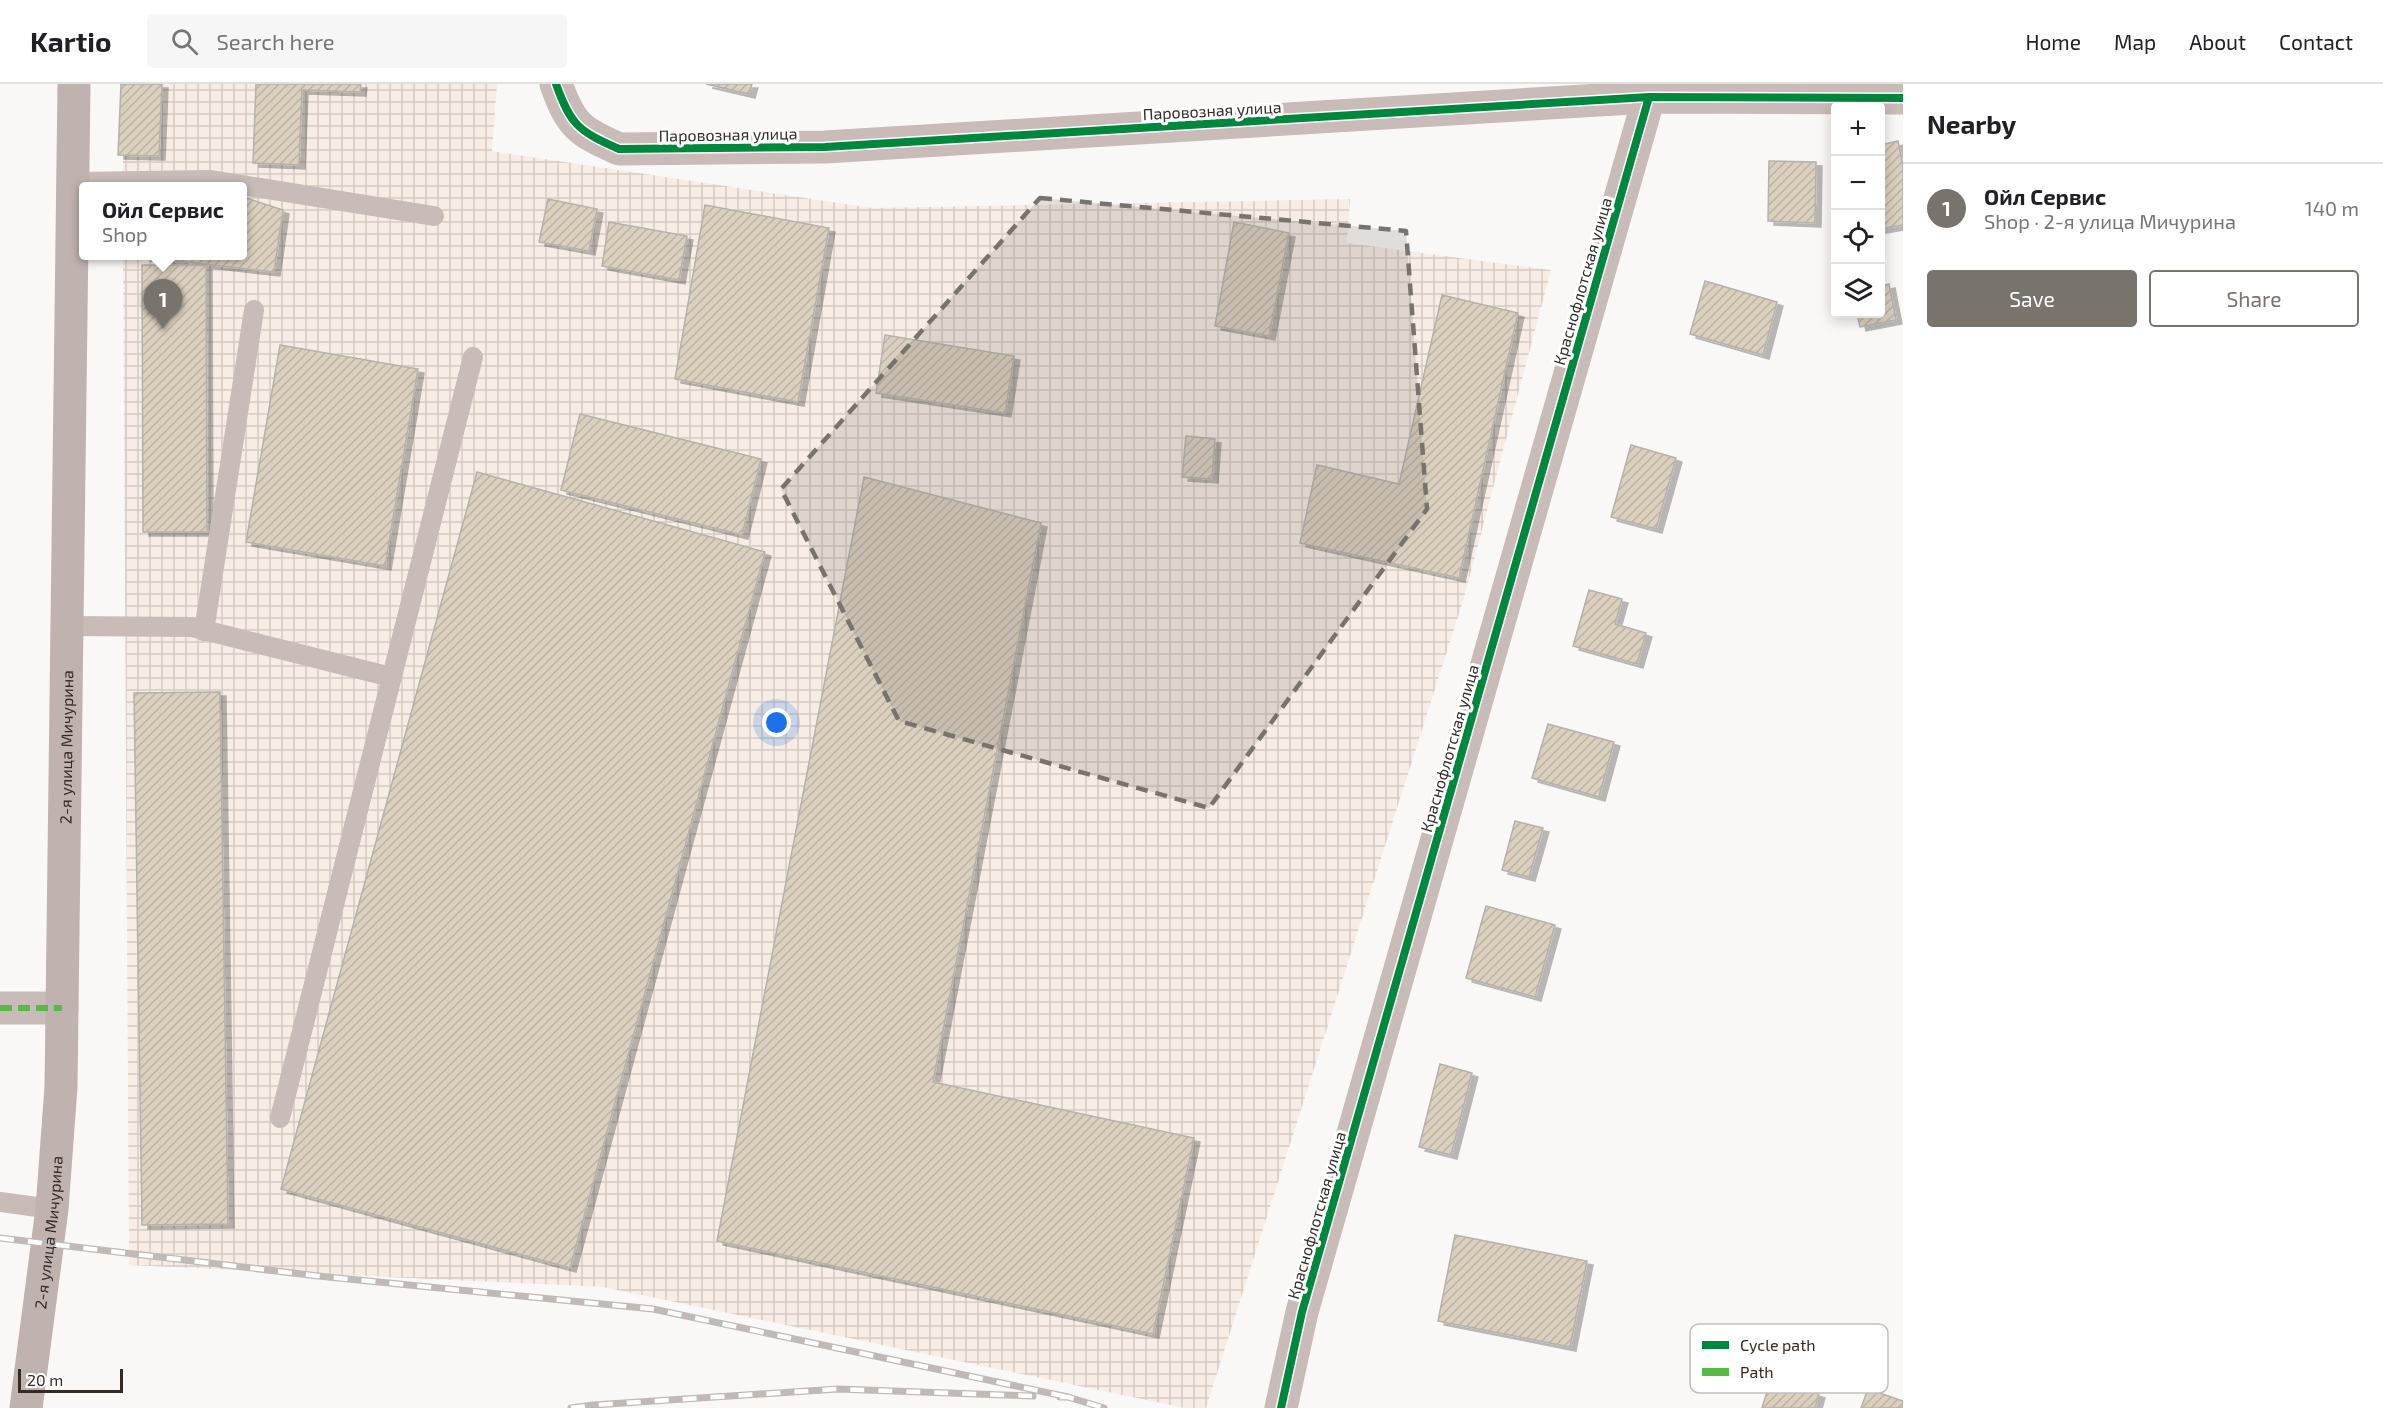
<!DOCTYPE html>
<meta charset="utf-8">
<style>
:root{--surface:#fff;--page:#f6f6f6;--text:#202124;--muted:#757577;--line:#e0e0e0;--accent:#79736e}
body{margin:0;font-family:"Exo 2",sans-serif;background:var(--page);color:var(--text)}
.controls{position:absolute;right:18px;top:18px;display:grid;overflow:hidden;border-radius:6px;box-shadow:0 3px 15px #0003}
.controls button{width:54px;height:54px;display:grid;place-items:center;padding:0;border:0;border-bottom:2px solid var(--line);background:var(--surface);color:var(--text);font:30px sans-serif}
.scale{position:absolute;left:18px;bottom:15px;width:105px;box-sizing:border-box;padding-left:6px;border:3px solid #342b25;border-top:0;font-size:16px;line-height:21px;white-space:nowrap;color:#342b25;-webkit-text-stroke:4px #fff;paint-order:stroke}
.you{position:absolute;left:777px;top:639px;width:21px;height:21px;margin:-15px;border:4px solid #fff;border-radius:50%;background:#1a73e8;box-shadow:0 0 0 9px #1a73e833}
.badge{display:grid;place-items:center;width:39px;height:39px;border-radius:50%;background:var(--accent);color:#fff;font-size:20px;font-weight:700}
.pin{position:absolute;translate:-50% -50px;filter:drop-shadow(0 2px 3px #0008)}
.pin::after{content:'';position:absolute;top:32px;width:21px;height:18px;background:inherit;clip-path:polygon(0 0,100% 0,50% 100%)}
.popup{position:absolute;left:79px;top:98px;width:168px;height:78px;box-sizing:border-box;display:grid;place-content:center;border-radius:6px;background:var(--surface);filter:drop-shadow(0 2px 4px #0005);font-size:20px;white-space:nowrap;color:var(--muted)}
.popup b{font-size:22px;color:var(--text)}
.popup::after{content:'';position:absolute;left:50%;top:100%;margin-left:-12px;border:12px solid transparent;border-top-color:var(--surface)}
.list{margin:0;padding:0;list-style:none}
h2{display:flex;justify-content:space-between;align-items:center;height:78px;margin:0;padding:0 24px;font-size:26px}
h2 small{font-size:20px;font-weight:400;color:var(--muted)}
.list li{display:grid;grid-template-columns:39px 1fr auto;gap:18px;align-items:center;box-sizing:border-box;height:90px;padding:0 24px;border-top:2px solid var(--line)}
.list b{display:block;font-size:22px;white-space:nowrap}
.list p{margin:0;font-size:20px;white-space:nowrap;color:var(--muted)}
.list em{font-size:20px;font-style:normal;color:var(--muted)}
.actions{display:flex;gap:12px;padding:18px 24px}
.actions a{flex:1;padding:14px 0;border:2px solid var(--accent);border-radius:6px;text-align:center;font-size:21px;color:var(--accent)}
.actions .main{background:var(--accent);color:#fff}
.icon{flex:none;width:33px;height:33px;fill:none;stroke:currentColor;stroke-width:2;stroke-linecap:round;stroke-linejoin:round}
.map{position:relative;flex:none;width:1903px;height:1324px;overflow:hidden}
header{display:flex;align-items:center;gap:36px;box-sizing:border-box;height:84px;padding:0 30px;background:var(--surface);border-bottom:2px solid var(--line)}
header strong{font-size:28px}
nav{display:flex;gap:33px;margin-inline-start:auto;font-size:21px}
.search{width:420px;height:54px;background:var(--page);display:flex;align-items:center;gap:15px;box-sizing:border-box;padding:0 21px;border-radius:6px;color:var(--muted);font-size:22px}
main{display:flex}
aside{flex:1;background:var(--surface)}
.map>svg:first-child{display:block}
.industrial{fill:url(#industrial-grid)}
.building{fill:url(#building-hatch);stroke:#b5b1ac;stroke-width:1.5;filter:url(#shadow)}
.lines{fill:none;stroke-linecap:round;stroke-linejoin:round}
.service{stroke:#c8bbb8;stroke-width:20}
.minor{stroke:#c8bbb8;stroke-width:33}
.primary{stroke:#c0b2ae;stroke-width:33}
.rail-casing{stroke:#c1b9b6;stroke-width:7}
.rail{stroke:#fff;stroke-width:4.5;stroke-dasharray:14;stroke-linecap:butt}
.quiet{stroke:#58b947;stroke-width:6;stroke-dasharray:12 6;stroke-linecap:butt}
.cycleway-casing{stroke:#fff;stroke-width:11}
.cycleway{stroke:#00873e;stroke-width:8}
.marked{fill:#79736e;fill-opacity:0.2;stroke:#79736e;stroke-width:4.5;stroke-dasharray:12 8;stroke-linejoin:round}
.labels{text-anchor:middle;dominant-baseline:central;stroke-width:6;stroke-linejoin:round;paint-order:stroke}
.street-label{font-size:16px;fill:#342b25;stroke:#fff}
.key{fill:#fff;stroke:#c2bfbe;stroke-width:1.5}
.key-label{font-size:16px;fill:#342b25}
</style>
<header>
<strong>Kartio</strong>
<div class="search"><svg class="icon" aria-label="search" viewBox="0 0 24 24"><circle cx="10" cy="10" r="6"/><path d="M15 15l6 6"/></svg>Search here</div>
<nav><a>Home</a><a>Map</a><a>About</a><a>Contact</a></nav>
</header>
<main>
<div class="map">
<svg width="1903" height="1324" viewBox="0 0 1903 1324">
<defs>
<pattern id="industrial-grid" width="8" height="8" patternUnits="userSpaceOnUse" patternTransform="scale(1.5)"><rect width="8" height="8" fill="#f8ede5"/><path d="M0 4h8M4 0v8" fill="none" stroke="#d5cbc4"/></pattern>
<pattern id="building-hatch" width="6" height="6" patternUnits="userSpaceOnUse" patternTransform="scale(1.5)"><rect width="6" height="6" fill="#dbcfbe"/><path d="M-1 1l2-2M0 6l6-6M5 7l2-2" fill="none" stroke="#bdb2a3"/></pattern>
<filter id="shadow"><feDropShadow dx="6" dy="4" stdDeviation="0" flood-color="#0004"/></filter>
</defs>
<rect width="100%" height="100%" fill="#faf8f6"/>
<path class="industrial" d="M122 0H497L492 67 872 124 1350 115 1347 159 1551 186 1463 517 1206 1324H1185L603 1203 129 1181 123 172H243V103L123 102Z"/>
<path class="building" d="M121 0H162L159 72 118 71Z
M256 0H361L360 8 302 6 299 81 253 79Z
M706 0H752L749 10Z
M1898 57 1903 82V141L1880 145V61Z
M1769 77 1816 78 1815 139 1768 137Z
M243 113 283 126 274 188 144 173 243 172Z
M548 115 597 125 589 167 539 158Z
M705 121 829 144 798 318 675 295Z
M609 138 687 152 679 196 602 182Z
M1234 138 1289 149 1269 252 1215 242Z
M142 181H206L207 448H143Z
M1705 197 1777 218 1763 271 1690 250Z
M1889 200 1896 236 1860 243 1857 230H1880V202Z
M1442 211 1518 229 1459 494 1300 459 1317 381 1399 400Z
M885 251 1014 272 1005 329 876 309Z
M280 261 418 285 385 482 246 458Z
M580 330 761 375 742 451 561 406Z
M1186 352 1215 355 1212 395 1182 393Z
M1631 361 1676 374 1656 445 1611 433Z
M477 388 765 468 570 1184 281 1105Z
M864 393 1041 439 933 998 1194 1054 1153 1250 717 1157Z
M1589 506 1622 515 1615 540 1646 549 1637 580 1573 562Z
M220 608 228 1140 142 1141 134 609Z
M1548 640 1614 658 1599 713 1532 694Z
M1515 737 1543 744 1529 793 1502 786Z
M1486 822 1555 841 1535 913 1466 894Z
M1440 980 1472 989 1451 1071 1419 1063Z
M1455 1151 1587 1177 1570 1263 1438 1237Z
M1771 1295 1819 1310 1815 1324H1762Z
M1868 1305 1903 1317V1324H1861Z"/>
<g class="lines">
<path class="service" d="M73 98 211 96 434 132
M67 542 192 543 391 593
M204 547 254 226
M280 1034 473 273
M0 1118 52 1125"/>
<path class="minor" d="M556 0C571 42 579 47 619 65L825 63 1649 13 1903 14
M0 924H62
M1281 1324 1302 1228 1649 13"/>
<path class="primary" id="s1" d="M26 1324 52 1125 61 1003 74 0"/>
<g class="rail-casing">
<path id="rail" d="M0 1154 318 1192 653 1225 1068 1313
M1060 1313H1068L1104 1324
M571 1324 593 1321 838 1305 1033 1312"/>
</g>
<use href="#rail" class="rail"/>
<path class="quiet" d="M0 924H62"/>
<g class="cycleway-casing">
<path id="cycleway" d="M556 0C571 42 579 47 619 65L825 63 1649 13 1903 14
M1281 1324 1302 1228 1649 13"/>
</g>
<use href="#cycleway" class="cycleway"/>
</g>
<path class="marked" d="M1040 114 1406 147 1427 425 1209 724 899 637 781 405Z"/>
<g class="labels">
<g class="street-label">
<text transform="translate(1212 26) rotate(-3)">Паровозная улица</text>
<text transform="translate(728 50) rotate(-1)">Паровозная улица</text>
<text transform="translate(1582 197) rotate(-74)">Краснофлотская улица</text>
<text stroke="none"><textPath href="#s1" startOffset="663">2-я улица Мичурина</textPath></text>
<text transform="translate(1449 664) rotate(-74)">Краснофлотская улица</text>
<text transform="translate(1316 1131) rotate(-74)">Краснофлотская улица</text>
<text stroke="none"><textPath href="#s1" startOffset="177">2-я улица Мичурина</textPath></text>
</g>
</g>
<rect x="1690" y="1240" width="198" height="69" rx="9" class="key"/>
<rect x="1702" y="1257" width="27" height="8" fill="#00873e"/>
<rect x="1702" y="1284" width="27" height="8" fill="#58b947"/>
<g class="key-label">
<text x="1740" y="1267">Cycle path</text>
<text x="1740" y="1294">Path</text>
</g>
</svg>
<div class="controls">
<button>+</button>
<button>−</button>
<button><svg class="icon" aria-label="locate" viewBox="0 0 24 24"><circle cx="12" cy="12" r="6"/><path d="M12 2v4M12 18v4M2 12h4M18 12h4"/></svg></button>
<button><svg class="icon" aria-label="layers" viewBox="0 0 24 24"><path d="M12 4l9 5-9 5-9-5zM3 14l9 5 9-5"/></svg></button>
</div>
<div class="scale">20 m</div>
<div class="you"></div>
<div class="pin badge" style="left:163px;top:245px">1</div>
<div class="popup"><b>Ойл Сервис</b>Shop</div>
</div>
<aside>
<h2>Nearby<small></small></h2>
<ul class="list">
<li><span class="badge">1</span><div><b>Ойл Сервис</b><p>Shop · 2-я улица Мичурина</p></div><em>140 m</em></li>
</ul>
<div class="actions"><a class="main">Save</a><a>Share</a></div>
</aside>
</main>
